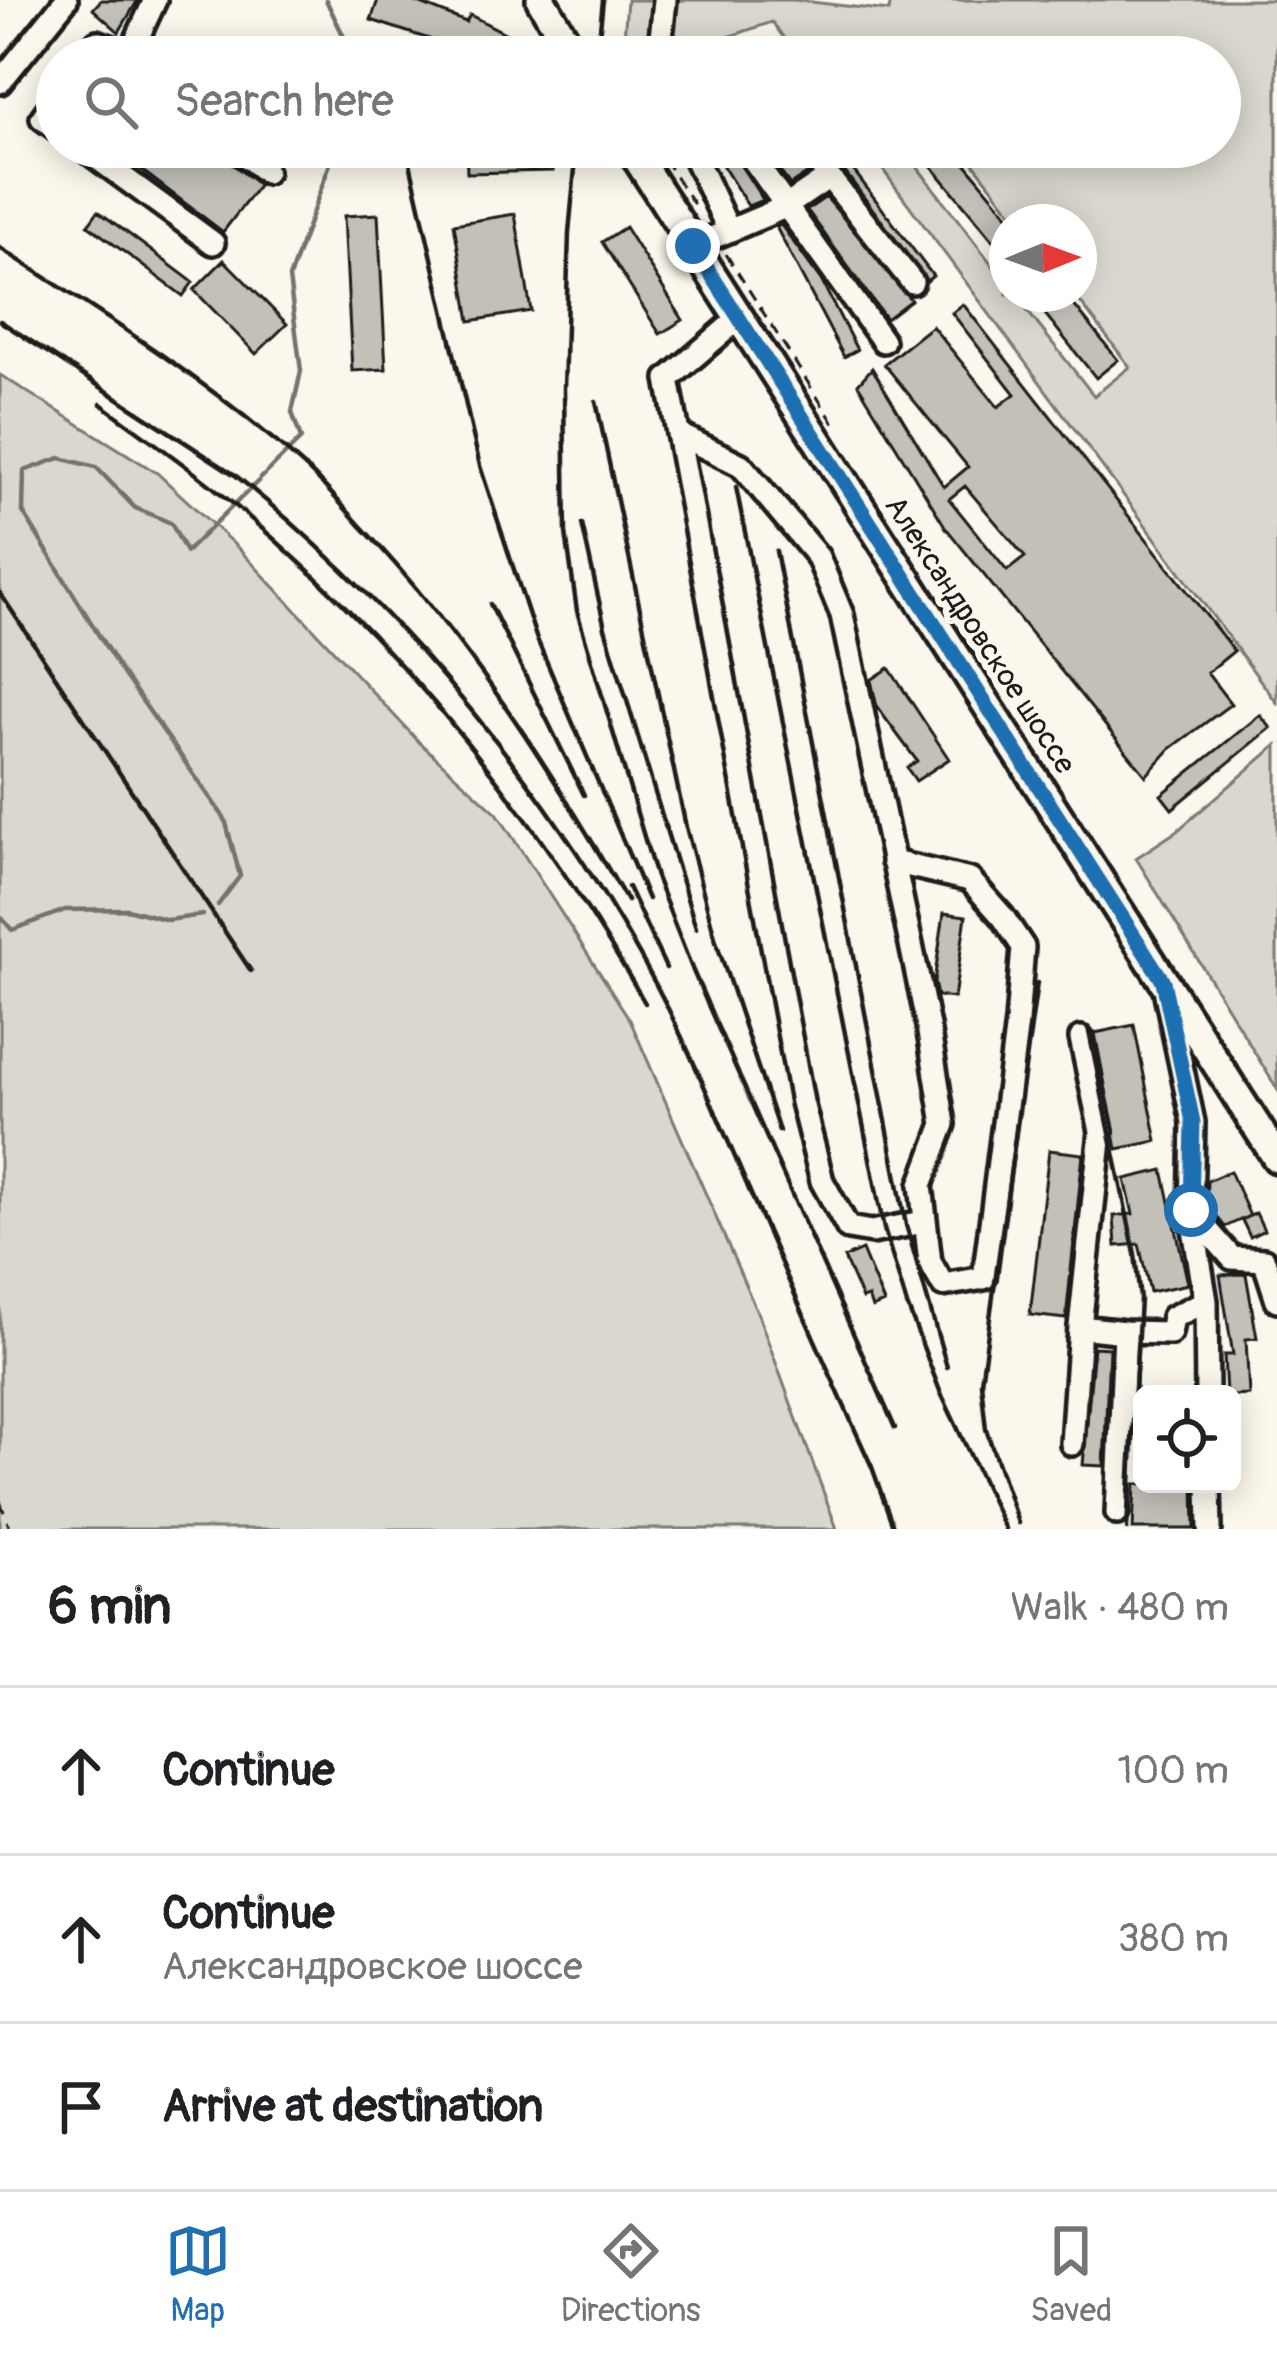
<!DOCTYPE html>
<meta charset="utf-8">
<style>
:root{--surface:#fff;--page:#f2f2f2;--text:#202124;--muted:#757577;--line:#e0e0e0;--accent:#1f6fb2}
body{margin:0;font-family:Pangolin,sans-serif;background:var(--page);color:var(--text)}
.controls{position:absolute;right:36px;bottom:36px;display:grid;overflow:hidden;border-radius:18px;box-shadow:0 6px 30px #0003}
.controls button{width:108px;height:108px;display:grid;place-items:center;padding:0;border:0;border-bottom:3px solid var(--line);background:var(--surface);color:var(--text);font:60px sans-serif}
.compass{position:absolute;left:989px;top:204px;width:108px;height:108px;border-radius:50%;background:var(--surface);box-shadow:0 6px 30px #0003;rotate:89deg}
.stop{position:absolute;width:36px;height:36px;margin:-27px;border:9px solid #1f6fb2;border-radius:50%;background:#fff}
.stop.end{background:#1f6fb2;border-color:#fff;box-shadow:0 3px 12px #0008}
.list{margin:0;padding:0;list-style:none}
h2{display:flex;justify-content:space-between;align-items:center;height:156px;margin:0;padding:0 48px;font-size:51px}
h2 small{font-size:39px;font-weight:400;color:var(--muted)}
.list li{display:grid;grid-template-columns:78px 1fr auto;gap:36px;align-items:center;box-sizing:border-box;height:168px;padding:0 48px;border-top:3px solid var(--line)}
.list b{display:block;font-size:45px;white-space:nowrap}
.list p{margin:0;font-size:39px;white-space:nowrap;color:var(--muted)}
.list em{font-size:39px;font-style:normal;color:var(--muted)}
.icon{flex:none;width:66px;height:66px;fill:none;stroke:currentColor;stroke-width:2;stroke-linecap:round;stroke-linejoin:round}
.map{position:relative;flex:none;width:1277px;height:1529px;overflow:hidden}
.search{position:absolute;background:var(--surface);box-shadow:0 6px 30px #0003;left:36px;right:36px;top:36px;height:132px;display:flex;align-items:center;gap:30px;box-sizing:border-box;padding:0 42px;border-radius:66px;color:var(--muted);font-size:45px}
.sheet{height:660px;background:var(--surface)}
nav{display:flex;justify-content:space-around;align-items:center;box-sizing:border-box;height:168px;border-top:3px solid var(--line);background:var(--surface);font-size:33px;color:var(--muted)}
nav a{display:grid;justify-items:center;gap:6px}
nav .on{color:var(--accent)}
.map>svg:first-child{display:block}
.green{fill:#dad7ce;stroke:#7b7a75;stroke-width:3}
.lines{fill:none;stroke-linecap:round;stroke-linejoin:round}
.stream{stroke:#74726e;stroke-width:4.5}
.building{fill:#c3c0b8;stroke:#1c1c1c;stroke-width:3;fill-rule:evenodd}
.minor-casing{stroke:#1c1c1c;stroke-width:30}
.major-casing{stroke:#1c1c1c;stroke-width:36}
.path{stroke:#1c1c1c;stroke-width:3;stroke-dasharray:12 9;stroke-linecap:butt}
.minor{stroke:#fbf7ec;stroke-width:21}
.major{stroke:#fbf7ec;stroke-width:27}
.rail{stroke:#1c1c1c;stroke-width:4.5}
.route{stroke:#1f6fb2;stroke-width:15}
.labels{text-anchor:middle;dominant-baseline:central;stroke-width:12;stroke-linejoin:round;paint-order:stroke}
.street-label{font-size:30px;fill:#1c1c1c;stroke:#fbf7ec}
</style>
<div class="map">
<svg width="1277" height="1529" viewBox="0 0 1277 1529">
<rect width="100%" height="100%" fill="#fbf7ec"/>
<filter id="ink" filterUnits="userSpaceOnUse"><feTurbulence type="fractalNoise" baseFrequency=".00833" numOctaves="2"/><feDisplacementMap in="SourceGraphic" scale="24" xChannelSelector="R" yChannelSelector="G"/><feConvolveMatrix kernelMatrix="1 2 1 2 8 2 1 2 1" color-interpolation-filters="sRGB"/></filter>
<g filter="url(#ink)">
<path class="green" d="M627 0H794L889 11 891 0H1277V703L866 147H902L1007 284V294H1014L1094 396 1130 367 1074 294H1079V222H1019L961 147H1220V57H798L772 22 669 57H630L623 51Z
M0 375 157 473 237 547 420 743 497 813 630 1020 758 1314 837 1529H0Z
M1277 745V1089L1136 858 1177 831Z"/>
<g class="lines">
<path class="stream" d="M326 0 346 41 347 57
M218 905 240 876 225 819 119 668 23 512 24 471 60 458 96 467 135 508 171 523 186 552 301 439 292 412 301 371 289 278 336 147
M0 916 12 930 65 910 127 909 168 920 203 915"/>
</g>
<path class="building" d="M101 0H138L119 32 93 9Z
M378 0H411L466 22 470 15 551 57H489L461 45 457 52 427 43 429 39 371 20Z
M111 147H219L226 159 259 185 223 232Z
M466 147H553V171L467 173Z
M711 147H729L763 200 748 206Z
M762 147H792L808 173 790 185Z
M826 147H836L933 276 927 281Z
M916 147H952L1014 222H1007V257Z
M826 197 911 300 886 319 807 210Z
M98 211 193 282 183 296 88 225Z
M378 214 386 369 352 371 344 216Z
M515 214 531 311 470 321 454 224Z
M781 225 821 280 857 350 844 357 776 227Z
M625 227 683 320 660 334 602 242Z
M224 260 287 324 256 354 194 290Z
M1029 294H1065L1118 360 1096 378Z
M963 304 1234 651 1207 673 1231 704 1170 749 1146 776 946 528 858 384 872 368 944 487 968 467 884 364 932 326 998 407 1015 394 952 313ZM965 486 1025 557 1007 571 949 499Z
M889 668 949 759 916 781 907 768 917 761 877 707 871 680Z
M1260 715 1271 728 1172 809 1161 795Z
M944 913 966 916 954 998 937 996 934 982Z
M1134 1025 1157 1141 1117 1149 1095 1033Z
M1049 1150 1083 1154 1066 1319 1030 1315Z
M1163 1170 1188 1284 1150 1292 1139 1244 1116 1246 1114 1216 1133 1214 1125 1179Z
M1230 1171 1250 1216 1256 1213 1264 1230 1250 1237 1242 1220 1249 1216 1225 1227 1206 1203 1207 1181Z
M862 1250 884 1303 872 1308 868 1297 862 1299 844 1258Z
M1246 1274 1257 1338 1246 1339 1249 1395 1232 1396 1226 1394 1224 1355H1233L1220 1275Z
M1094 1347 1109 1348 1104 1466 1083 1465Z
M1135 1484H1194L1195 1529H1133Z"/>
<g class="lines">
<g class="minor-casing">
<path id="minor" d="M86 57 97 42 130 54 155 0
M659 57 665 0
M0 82 66 0
M57 97 42 118 57 129
M82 147 213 243
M235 147 266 172
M690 147 729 231
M744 147 883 341
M829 177 912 282
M693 246 785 207 829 177 807 147
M739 318 668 379 802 1102 822 1181 848 1228 872 1232 923 1222
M678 434 741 465 818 557 842 615 928 1026 944 1124 921 1185 930 1262 943 1285 984 1278 1017 1022 1023 947 1003 917 970 880 893 862
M1166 994 1193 1122 1191 1211 1206 1301 1207 1394
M1081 1038 1101 1131 1080 1327 1125 1332
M1191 1211 1232 1258 1264 1260 1277 1300
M1072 1444 1080 1327
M1209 1484 1210 1529
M1117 1513 1125 1332 1170 1333 1173 1317 1206 1301"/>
</g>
<g class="major-casing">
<path id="major" d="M541 0 575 57
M630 147 1277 1158"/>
</g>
<path class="path" d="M664 159 695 206
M726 254 835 425
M0 1501 10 1529"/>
<use href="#minor" class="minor"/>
<use href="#major" class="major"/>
<path class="rail" d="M597 57 603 0
M577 147 569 233 564 389 566 533 577 611 656 877 693 971 895 1428
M407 150 480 466 536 637 648 899
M0 248C104 315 211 383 303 465 323 483 341 504 359 524 466 637 549 766 627 901
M0 321 235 475C403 610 554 794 656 985 691 1052 720 1123 750 1192 790 1284 830 1376 872 1467L894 1529
M596 401 686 827 716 941 779 1131
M101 404C140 433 181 461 219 492 393 634 533 809 645 1003
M736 487 884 1229 907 1305 940 1391 1005 1529
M582 524 605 628 696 928
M776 551 906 1225 947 1367
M0 593 251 971
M490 604 584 795
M628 887 666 968
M1088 1027 1135 1254 1140 1299 1127 1529
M1018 1523 986 1429 981 1382 1037 983"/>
</g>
</g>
<g class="lines" filter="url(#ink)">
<path class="route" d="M693 246 1163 981 1193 1122 1191 1210"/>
</g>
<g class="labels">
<g class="street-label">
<text transform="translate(980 635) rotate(57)">Александровское шоссе</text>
</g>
</g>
</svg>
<div class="controls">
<button><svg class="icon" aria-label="locate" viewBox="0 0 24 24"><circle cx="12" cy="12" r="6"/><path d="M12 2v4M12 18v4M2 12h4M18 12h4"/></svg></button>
</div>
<svg class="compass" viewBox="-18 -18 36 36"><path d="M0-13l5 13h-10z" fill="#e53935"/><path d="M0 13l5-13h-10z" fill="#757577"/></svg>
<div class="stop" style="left:1191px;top:1210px"></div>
<div class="stop end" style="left:693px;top:246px"></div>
<div class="search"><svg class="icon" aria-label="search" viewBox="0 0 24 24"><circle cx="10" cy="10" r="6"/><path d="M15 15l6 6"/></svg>Search here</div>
</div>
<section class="sheet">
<h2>6 min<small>Walk · 480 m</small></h2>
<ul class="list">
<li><svg class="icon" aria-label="ahead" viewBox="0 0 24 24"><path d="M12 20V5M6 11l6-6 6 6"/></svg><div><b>Continue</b></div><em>100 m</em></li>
<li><svg class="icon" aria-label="ahead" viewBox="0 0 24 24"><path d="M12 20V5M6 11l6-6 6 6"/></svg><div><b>Continue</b><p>Александровское шоссе</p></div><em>380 m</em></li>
<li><svg class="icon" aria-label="arrive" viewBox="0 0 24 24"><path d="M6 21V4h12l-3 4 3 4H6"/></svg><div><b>Arrive at destination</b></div></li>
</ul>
</section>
<nav>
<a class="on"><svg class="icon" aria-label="map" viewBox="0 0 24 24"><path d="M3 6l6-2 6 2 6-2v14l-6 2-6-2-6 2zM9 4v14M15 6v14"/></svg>Map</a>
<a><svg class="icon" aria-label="directions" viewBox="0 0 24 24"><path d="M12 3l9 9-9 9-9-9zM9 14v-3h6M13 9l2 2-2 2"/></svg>Directions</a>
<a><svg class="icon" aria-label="saved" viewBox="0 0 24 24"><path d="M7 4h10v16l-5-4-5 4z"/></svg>Saved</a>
</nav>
